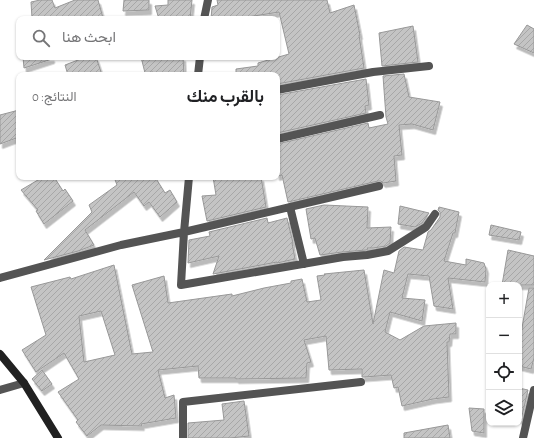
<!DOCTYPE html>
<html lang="ar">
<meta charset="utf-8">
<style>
:root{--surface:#fff;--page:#f2f2f2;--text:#202124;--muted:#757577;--line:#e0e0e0}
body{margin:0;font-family:"Alegreya Sans",Vazirmatn,sans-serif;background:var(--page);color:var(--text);direction:rtl}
.controls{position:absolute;right:12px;bottom:12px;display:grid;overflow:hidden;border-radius:8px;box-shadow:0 1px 3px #0004}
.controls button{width:36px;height:36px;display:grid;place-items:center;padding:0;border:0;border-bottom:1px solid var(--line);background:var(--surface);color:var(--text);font:20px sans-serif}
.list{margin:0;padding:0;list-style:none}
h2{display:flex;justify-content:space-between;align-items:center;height:52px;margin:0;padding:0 16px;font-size:17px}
h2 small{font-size:13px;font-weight:400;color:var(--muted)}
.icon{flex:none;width:22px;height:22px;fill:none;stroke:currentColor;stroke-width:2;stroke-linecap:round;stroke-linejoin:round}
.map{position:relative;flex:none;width:534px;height:438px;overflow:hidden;direction:ltr}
.search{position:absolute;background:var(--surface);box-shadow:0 1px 3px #0004;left:16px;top:16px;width:264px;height:44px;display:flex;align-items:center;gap:10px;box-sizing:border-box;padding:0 14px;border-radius:8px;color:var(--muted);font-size:15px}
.panel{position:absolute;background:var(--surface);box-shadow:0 1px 3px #0004;left:16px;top:72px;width:264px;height:108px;border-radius:8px;direction:rtl}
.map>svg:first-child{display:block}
.building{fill:url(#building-hatch);stroke:#989898;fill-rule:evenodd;filter:url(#shadow)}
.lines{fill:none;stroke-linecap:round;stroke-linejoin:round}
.street{stroke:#545454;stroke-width:8}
.secondary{stroke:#212121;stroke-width:8}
</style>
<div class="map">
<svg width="534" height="438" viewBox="0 0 534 438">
<defs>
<pattern id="building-hatch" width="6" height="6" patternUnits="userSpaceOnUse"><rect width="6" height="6" fill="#c4c4c4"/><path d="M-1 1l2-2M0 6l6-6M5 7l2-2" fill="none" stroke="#a7a7a7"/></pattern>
<filter id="shadow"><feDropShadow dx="2.5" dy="4.5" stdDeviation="0" flood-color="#0004"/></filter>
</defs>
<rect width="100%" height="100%" fill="#fff"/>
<path class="building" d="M40 0H52L55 8 75 0H98L103 18 96 19H30L32 18 31 2Z
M124 0H149V10L123 11Z
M168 0H192L190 19H159L155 6 168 5Z
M217 0H327L330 13 354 5 360 35H359L364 68 277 84V75H236V69L258 66V63L289 54 279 12 235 19H211L212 7 218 5Z
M527 25 534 29V53L514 44Z
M413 26 418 62 382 66 379 33Z
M23 57H52V59L24 68Z
M86 57H96L102 75H68L65 65Z
M141 57H183L184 75H155L153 72 145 73Z
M404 74 409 97 440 102 433 130 412 124 399 125 402 155 394 156 396 181 383 183 381 181H378L288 202 282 175 277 176V144L368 123 369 128 388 124 386 117 383 76Z
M366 79 369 105 365 106 366 113 277 133V95Z
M19 110V137L0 144V115Z
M43 177H54L63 191 65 189 73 201 44 224 36 211 38 210 21 190Z
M114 177H155L165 193 170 190 177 202 160 217 149 202 144 206 134 192 85 230 94 245 78 251 44 260 92 212 89 205 117 185Z
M213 177H261L266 207 207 221 202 196 216 195Z
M324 205 368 207 367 228 391 227 390 243 386 246 373 248H367L368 249 366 250 342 252 320 255 315 238 311 239 306 209Z
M400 206 429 213 422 223 415 227 398 224Z
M439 207 459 212 455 233H453L444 261 466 265V259L484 263 486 269 485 282 448 278 453 309 434 306 429 276 408 274 402 298 425 300 422 321 390 312 385 332 400 340 424 326 456 323V334H450L449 342H447L449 397 433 399 402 406 398 387 394 388 391 375 364 377H362V369L329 370 326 336 304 340 311 362 307 363 306 378 236 379V378H199L198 366 158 370 165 398 174 395 176 418 141 424 142 426 101 425 87 436 76 422 78 420 58 392 79 379 64 353 36 372 22 350 46 335 31 287 70 277 71 279 114 265 132 354 153 352 132 285 164 276 168 303 232 294V296L264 288 291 283V281L302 279 307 302 321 300 317 276 325 275 324 274 364 270 373 324 384 270 394 273 399 251 404 247 423 250 428 232 431 230 440 217V212L438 210ZM101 311 115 355 84 362 79 316Z
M267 218 268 223 287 218 293 243H292L295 259 277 263V262L213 274 219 256 188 263 189 240 210 236 209 232Z
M491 225 521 232 519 240 489 235Z
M508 250 534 256V285H502Z
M529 288H534V358L531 369 519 366V345Z
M42 370 52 384 42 391 32 379Z
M519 388 528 390 521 420H519Z
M244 401 249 436 230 438H188V423L224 420 222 404Z
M469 408 484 409V433L472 431Z
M448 425 450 438H404V433Z"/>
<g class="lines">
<path class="street" d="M204 19 208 0
M198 75 200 57
M277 90 373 72 429 66
M277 139 380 115
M189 177 184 232 181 285 343 257 367 255 388 251 426 227 435 214
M290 207 304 264
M0 278 121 245 184 232 379 186
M0 390 24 383
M183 438V402L361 382
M523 438 534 390"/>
<path class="secondary" d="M0 354 24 383 58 438"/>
</g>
</svg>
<div class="controls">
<button>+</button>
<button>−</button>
<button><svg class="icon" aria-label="locate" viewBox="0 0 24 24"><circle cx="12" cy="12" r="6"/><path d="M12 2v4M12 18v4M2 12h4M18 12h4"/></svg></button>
<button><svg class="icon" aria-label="layers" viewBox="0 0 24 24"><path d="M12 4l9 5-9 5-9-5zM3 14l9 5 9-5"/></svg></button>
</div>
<div class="search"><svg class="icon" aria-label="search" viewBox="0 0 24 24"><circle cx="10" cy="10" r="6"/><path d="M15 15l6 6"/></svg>ابحث هنا</div>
<section class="panel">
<h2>بالقرب منك<small>النتائج: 0</small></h2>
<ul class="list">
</ul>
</section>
</div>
